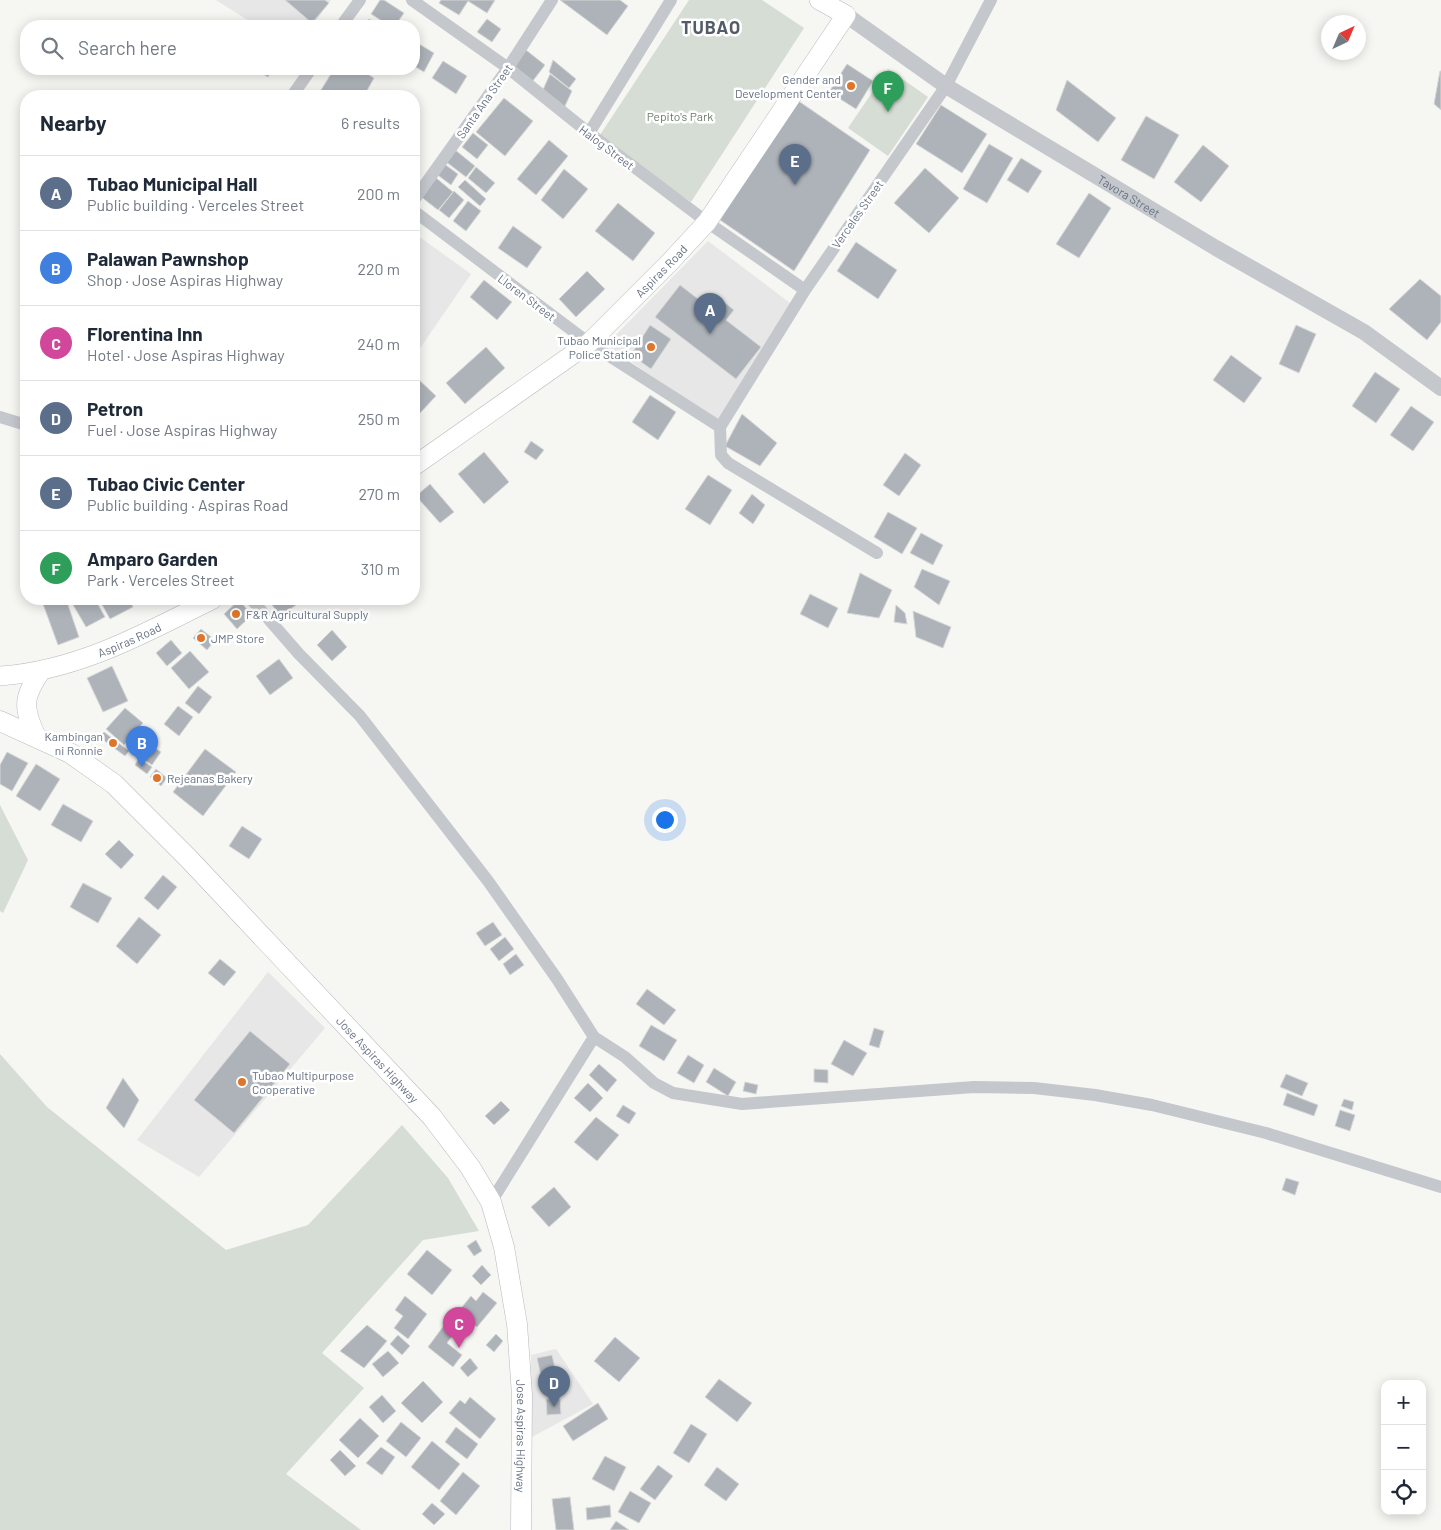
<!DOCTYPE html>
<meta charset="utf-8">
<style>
:root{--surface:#fff;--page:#f6f6f7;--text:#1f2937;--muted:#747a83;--line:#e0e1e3;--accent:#111827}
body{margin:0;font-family:Barlow,sans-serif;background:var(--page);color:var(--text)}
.controls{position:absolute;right:15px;bottom:15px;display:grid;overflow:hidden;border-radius:10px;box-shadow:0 2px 12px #0003}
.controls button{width:45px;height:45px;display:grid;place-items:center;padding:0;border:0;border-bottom:1px solid var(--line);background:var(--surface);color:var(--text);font:25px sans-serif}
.compass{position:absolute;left:1321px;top:15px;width:45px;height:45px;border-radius:50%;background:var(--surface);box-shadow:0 2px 12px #0003;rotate:44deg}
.you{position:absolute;left:664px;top:819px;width:18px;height:18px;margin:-12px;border:4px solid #fff;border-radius:50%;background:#1a73e8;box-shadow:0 0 0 8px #1a73e833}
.badge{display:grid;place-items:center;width:32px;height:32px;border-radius:50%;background:var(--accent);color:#fff;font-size:16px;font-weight:700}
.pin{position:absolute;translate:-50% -41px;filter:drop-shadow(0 1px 2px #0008)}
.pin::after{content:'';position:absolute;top:26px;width:18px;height:15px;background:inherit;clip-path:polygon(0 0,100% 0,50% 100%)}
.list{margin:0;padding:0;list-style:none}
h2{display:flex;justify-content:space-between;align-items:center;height:65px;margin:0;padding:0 20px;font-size:21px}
h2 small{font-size:16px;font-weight:400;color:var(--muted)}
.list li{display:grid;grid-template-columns:32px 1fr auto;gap:15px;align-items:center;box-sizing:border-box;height:75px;padding:0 20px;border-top:1px solid var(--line)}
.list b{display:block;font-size:19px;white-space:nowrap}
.list p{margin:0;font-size:16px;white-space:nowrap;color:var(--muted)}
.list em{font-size:16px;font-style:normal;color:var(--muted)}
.icon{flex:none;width:28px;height:28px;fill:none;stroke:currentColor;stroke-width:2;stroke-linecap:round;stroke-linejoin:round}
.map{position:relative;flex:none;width:1441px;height:1530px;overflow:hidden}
.search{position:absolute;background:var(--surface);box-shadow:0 2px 12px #0003;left:20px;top:20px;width:400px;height:55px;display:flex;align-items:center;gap:12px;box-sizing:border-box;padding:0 18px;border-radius:20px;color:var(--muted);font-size:19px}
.panel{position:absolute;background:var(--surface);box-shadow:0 2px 12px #0003;left:20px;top:90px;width:400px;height:515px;border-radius:20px}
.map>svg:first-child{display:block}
.built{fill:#e6e7e6}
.green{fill:#d6ddd4}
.building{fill:#adb3b9;stroke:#d7d8d6}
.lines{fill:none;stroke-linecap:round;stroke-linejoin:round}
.secondary-casing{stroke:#b6babf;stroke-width:20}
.primary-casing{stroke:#b5b8bd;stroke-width:21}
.minor{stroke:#c4c7cb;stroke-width:12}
.tertiary{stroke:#c4c7cb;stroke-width:16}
.secondary{stroke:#fff;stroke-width:19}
.primary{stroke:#fff;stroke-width:20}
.poi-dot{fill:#df752a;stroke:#fff;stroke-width:2}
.labels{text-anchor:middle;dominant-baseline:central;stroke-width:5;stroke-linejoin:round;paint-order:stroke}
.poi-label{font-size:12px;fill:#667183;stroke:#fff;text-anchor:start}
.street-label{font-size:12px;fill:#667183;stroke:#fff}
.park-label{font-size:12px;fill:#657b65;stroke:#fff}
.district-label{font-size:18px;font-weight:bold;letter-spacing:1px;fill:#545c69;stroke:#fff}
</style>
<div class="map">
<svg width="1441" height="1530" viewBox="0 0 1441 1530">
<rect width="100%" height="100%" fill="#f6f6f3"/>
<path class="built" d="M216 0H331L312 26H257Z
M414 233 471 274 414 357Z
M708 241 790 303 717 420 606 345Z
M268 972 325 1028 199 1177 137 1140Z
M556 1349 593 1404 532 1437 531 1355Z"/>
<path class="green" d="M689 0H762L804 28 691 202 598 138Z
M888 69 928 97 888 156 848 128Z
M0 805 28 860 3 913 0 911Z
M0 1054 47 1107 226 1250 308 1225 402 1125 448 1178 479 1231 423 1240 322 1353 364 1388 286 1474 361 1530H0Z"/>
<path class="building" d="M285 0H325L329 3 312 23Z
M380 0H384L404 13 395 26H390L371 14Z
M441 0H495L487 13 468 1 459 15 439 3Z
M560 0H620L628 6 607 35Z
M369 19 381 26H364Z
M487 19 501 29 492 42 477 32Z
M414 41 434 53 424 72 414 66Z
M526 50 545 65 532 82 513 67Z
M553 60 576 79 569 88 549 72Z
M443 61 467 76 456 94 432 78Z
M847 64 873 81 856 109 829 92Z
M254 69H273L268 77Z
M334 69H359L374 78 364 96H332L321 90Z
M1440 71H1441V110L1434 104Z
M550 74 572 91 564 108 542 92Z
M1067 80 1116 118 1098 142 1056 110Z
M504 98 533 121 505 156 476 132Z
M797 100 870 150 794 271 720 220Z
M941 105 987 134 962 173 916 144Z
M1146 116 1179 135 1154 179 1121 160Z
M473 133 488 145 477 159 462 147Z
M549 140 568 156 536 195 517 179Z
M989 144 1013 158 987 203 963 189Z
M1203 145 1229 166 1201 202 1174 182Z
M454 149 475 166 466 177 445 161Z
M1021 158 1042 171 1028 193 1007 180Z
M443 163 458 174 451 185 435 173Z
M476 167 495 183 486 193 468 178Z
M925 168 959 198 929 233 894 203Z
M564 169 588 189 563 219 541 200Z
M435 177 453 192 438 210 420 196Z
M465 180 486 199 480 206 458 187Z
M454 191 464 200 449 218 439 210Z
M1089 193 1111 208 1079 258 1056 244Z
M468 201 481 211 466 231 453 221Z
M618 203 655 233 633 261 595 231Z
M513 226 542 247 527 268 498 248Z
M856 242 897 270 878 299 837 271Z
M587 271 605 289 576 317 559 299Z
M1420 279 1441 296V322L1427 340 1389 309Z
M484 280 512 302 497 320 470 297Z
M680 285 711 309 719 298 734 310 726 320 761 347 736 379 655 317Z
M650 325 671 339 651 369 631 355Z
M1296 325 1316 334 1299 373 1279 364Z
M486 347 505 368 465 404 446 383Z
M1231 355 1262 378 1244 403 1213 380Z
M1375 372 1400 389 1376 423 1352 406Z
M414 375 436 396 420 413 414 408Z
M650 395 676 412 658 440 632 422Z
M1411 406 1434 422 1413 451 1390 435Z
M742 414 777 443 760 466 725 446Z
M531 441 544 450 536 460 524 452Z
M484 452 509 482 484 504 458 474Z
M905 453 921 465 899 496 883 485Z
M708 475 732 490 710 525 685 509Z
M430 484 454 512 440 523 416 496Z
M752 494 765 505 753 524 739 513Z
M888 512 917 528 902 554 874 537Z
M921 533 943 545 933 565 910 553Z
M922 569 950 581 939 605 914 587Z
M860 573 892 590 879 618 847 613Z
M810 594 838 608 828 628 800 614Z
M57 599H66L79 637 58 645 43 604Z
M80 599H95L105 617 86 627 72 603Z
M99 599H129L133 607 110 619Z
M268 599H305L280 616Z
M239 600 252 615 237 629 224 614Z
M896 605 905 613 907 624 894 622Z
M913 611 951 627 943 648 916 637Z
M201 629 215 640 207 650 193 638Z
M332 630 347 647 332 661 317 645Z
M171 640 182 653 167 666 156 653Z
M190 651 209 672 189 689 171 668Z
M279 659 293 678 270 695 256 676Z
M112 666 128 701 103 712 87 678Z
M198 686 212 697 199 714 185 703Z
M178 706 193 717 179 736 164 724Z
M125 708 143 723 124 745 106 729Z
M104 732 129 751 125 756 99 737Z
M149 744 161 752 152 765 140 757Z
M205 749 236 772 203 816 173 792Z
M7 752 28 763 12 791 0 784V765Z
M139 758 152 767 147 774 135 765Z
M36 764 60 779 40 811 16 796Z
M156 769 167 778 161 786 150 777Z
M63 804 93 821 81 842 51 825Z
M242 826 262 839 249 859 229 846Z
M119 840 134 855 121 869 105 854Z
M163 875 177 887 158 910 144 898Z
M83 883 112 898 98 923 70 907Z
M139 917 161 935 137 964 116 946Z
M493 922 502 935 485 946 476 933Z
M505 937 514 949 499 961 490 949Z
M516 954 524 965 510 975 503 964Z
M220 959 236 972 224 986 208 973Z
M647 989 676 1010 664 1025 636 1004Z
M651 1025 677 1040 664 1061 639 1046Z
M874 1028 884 1031 879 1048 869 1045Z
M250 1031 290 1064 234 1133 194 1100Z
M844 1040 867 1053 853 1076 831 1064Z
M688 1055 704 1065 694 1083 677 1073Z
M599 1064 617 1080 607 1092 589 1075Z
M714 1068 736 1082 728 1096 706 1082Z
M814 1069 828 1070V1083L814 1082Z
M1286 1074 1308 1083 1302 1096 1280 1087Z
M123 1078 139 1100 124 1128 106 1108Z
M745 1082 758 1085 756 1094 743 1091Z
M588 1083 603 1098 590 1112 574 1098Z
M1287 1093 1318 1105 1314 1116 1283 1105Z
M1344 1099 1354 1102 1352 1110 1341 1106Z
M501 1101 510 1110 494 1125 485 1116Z
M623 1105 636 1113 629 1124 616 1116Z
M1340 1110 1355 1115 1350 1131 1335 1126Z
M596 1117 619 1135 597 1161 574 1142Z
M1286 1178 1299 1182 1295 1195 1282 1190Z
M554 1187 571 1207 549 1227 531 1207Z
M476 1240 482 1251 474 1256 467 1246Z
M427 1250 452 1270 432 1295 407 1274Z
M482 1265 491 1275 481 1285 472 1276Z
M483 1292 497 1303 477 1327 458 1312 471 1296 476 1301Z
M405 1296 427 1314 408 1339 394 1328 403 1316 395 1310Z
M445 1324 455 1332 447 1343 462 1355 453 1367 428 1347Z
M367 1325 387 1341 364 1368 340 1351Z
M496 1334 503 1341 494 1352 486 1345Z
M398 1335 410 1346 402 1355 390 1344Z
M615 1337 640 1358 619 1382 594 1361Z
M388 1351 399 1363 383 1377 372 1364Z
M552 1355 556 1372 541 1376 537 1358Z
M470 1358 478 1368 468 1377 460 1368Z
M719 1379 752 1403 737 1422 705 1397Z
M423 1381 443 1402 422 1423 401 1403Z
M382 1395 396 1411 383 1423 369 1407Z
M470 1397 496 1419 480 1439 449 1413 460 1400 465 1404Z
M546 1399H560L561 1414 547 1415Z
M598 1403 608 1419 573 1441 563 1426Z
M360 1418 379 1436 358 1458 339 1440Z
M401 1422 421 1438 406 1457 386 1441Z
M691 1424 707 1434 689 1463 673 1453Z
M456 1427 478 1444 467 1459 445 1442Z
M432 1441 460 1464 439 1490 411 1467Z
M381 1447 395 1457 382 1475 366 1463Z
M340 1450 356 1466 345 1476 330 1460Z
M605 1456 626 1467 614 1491 592 1479Z
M658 1465 673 1476 655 1500 640 1489Z
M717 1467 739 1484 726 1501 704 1485Z
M463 1472 480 1486 456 1515 440 1501Z
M630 1491 651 1503 639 1523 618 1512Z
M570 1497 574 1530H556L552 1499Z
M432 1503 445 1514 434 1525 422 1514Z
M610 1505 611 1517 587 1520 586 1508Z
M616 1521 629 1530H610Z"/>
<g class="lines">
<g class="secondary-casing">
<g id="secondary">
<path id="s2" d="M414 466 589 343 670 262 707 222 846 15 819 0"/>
<path id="s3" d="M0 676C77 671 146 633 213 599"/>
<path d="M37 738C23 708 22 699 41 671"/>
</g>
</g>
<g class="primary-casing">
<g id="primary">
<path id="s4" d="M0 721 70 753 114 784 188 858 432 1117 470 1167 491 1202 504 1247 517 1324 522 1395 521 1530"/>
</g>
</g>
<path class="minor" d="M412 0 508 68 589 133 707 222 805 290
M341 26 360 0
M292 96 311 69
M589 133 671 0
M414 200 508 68 552 0
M414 211 589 343 720 427
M0 417 26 425
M720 427 805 290 946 86 991 0
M720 427 721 455 728 463 877 553
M251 599 299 654 360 716 391 756 488 881 557 979 594 1037 625 1057 654 1083 673 1093 742 1104 974 1087 1034 1088 1095 1095 1152 1105 1266 1133 1441 1187
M491 1202 594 1037"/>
<path class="tertiary" id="s1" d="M846 15 946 86 1216 248 1364 332 1441 388"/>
<use href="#secondary" class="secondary"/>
<use href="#primary" class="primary"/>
</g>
<g class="poi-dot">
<circle cx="851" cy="86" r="5"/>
<circle cx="651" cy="347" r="5"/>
<circle cx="236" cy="614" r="5"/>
<circle cx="201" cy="638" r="5"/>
<circle cx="113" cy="743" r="5"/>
<circle cx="157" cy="778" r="5"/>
<circle cx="242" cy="1082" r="5"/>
</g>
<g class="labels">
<g class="poi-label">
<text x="841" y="79" text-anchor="end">Gender and<tspan x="841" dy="14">Development Center</tspan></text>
<text x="641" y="340" text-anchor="end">Tubao Municipal<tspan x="641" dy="14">Police Station</tspan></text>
<text x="246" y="614">F&amp;R Agricultural Supply</text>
<text x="211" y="638">JMP Store</text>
<text x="103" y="736" text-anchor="end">Kambingan<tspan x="103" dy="14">ni Ronnie</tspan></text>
<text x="167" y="778">Rejeanas Bakery</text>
<text x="252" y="1075">Tubao Multipurpose<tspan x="252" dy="14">Cooperative</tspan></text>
</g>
<g class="street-label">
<text transform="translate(484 101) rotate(-55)">Santa Ana Street</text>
<text transform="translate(607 147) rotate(37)">Halog Street</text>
<text stroke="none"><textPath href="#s1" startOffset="336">Tavora Street</textPath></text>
<text transform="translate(857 214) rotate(-55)">Verceles Street</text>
<text stroke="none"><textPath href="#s2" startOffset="316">Aspiras Road</textPath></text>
<text transform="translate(527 297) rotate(37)">Lloren Street</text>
<text stroke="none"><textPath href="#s3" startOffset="135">Aspiras Road</textPath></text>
<text stroke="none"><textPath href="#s4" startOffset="512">Jose Aspiras Highway</textPath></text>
<text stroke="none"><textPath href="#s4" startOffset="932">Jose Aspiras Highway</textPath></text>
</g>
<g class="park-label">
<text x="680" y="116">Pepito's Park</text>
</g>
<g class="district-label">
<text x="711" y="27">TUBAO</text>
</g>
</g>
</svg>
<div class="controls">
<button>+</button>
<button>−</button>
<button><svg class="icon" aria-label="locate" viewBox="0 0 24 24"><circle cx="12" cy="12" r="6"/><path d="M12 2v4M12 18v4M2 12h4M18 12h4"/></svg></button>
</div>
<svg class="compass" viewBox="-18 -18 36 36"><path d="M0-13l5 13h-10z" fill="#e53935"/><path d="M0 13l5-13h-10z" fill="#747a83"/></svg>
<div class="you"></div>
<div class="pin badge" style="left:710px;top:334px;background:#5c6f8a">A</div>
<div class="pin badge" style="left:142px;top:767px;background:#3f7fe0">B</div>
<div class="pin badge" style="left:459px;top:1348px;background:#d1479c">C</div>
<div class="pin badge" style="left:554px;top:1407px;background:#5c6f8a">D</div>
<div class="pin badge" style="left:795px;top:185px;background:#5c6f8a">E</div>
<div class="pin badge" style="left:888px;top:112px;background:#2e9e5b">F</div>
<div class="search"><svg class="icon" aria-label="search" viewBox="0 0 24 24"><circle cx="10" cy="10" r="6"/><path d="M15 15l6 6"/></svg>Search here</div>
<section class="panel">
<h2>Nearby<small>6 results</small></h2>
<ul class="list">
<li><span class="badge" style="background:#5c6f8a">A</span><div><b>Tubao Municipal Hall</b><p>Public building · Verceles Street</p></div><em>200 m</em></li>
<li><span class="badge" style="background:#3f7fe0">B</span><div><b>Palawan Pawnshop</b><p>Shop · Jose Aspiras Highway</p></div><em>220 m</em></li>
<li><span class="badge" style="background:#d1479c">C</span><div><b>Florentina Inn</b><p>Hotel · Jose Aspiras Highway</p></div><em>240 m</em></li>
<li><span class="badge" style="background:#5c6f8a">D</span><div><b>Petron</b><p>Fuel · Jose Aspiras Highway</p></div><em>250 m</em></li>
<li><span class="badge" style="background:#5c6f8a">E</span><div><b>Tubao Civic Center</b><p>Public building · Aspiras Road</p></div><em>270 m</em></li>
<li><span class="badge" style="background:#2e9e5b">F</span><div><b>Amparo Garden</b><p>Park · Verceles Street</p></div><em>310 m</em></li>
</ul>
</section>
</div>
